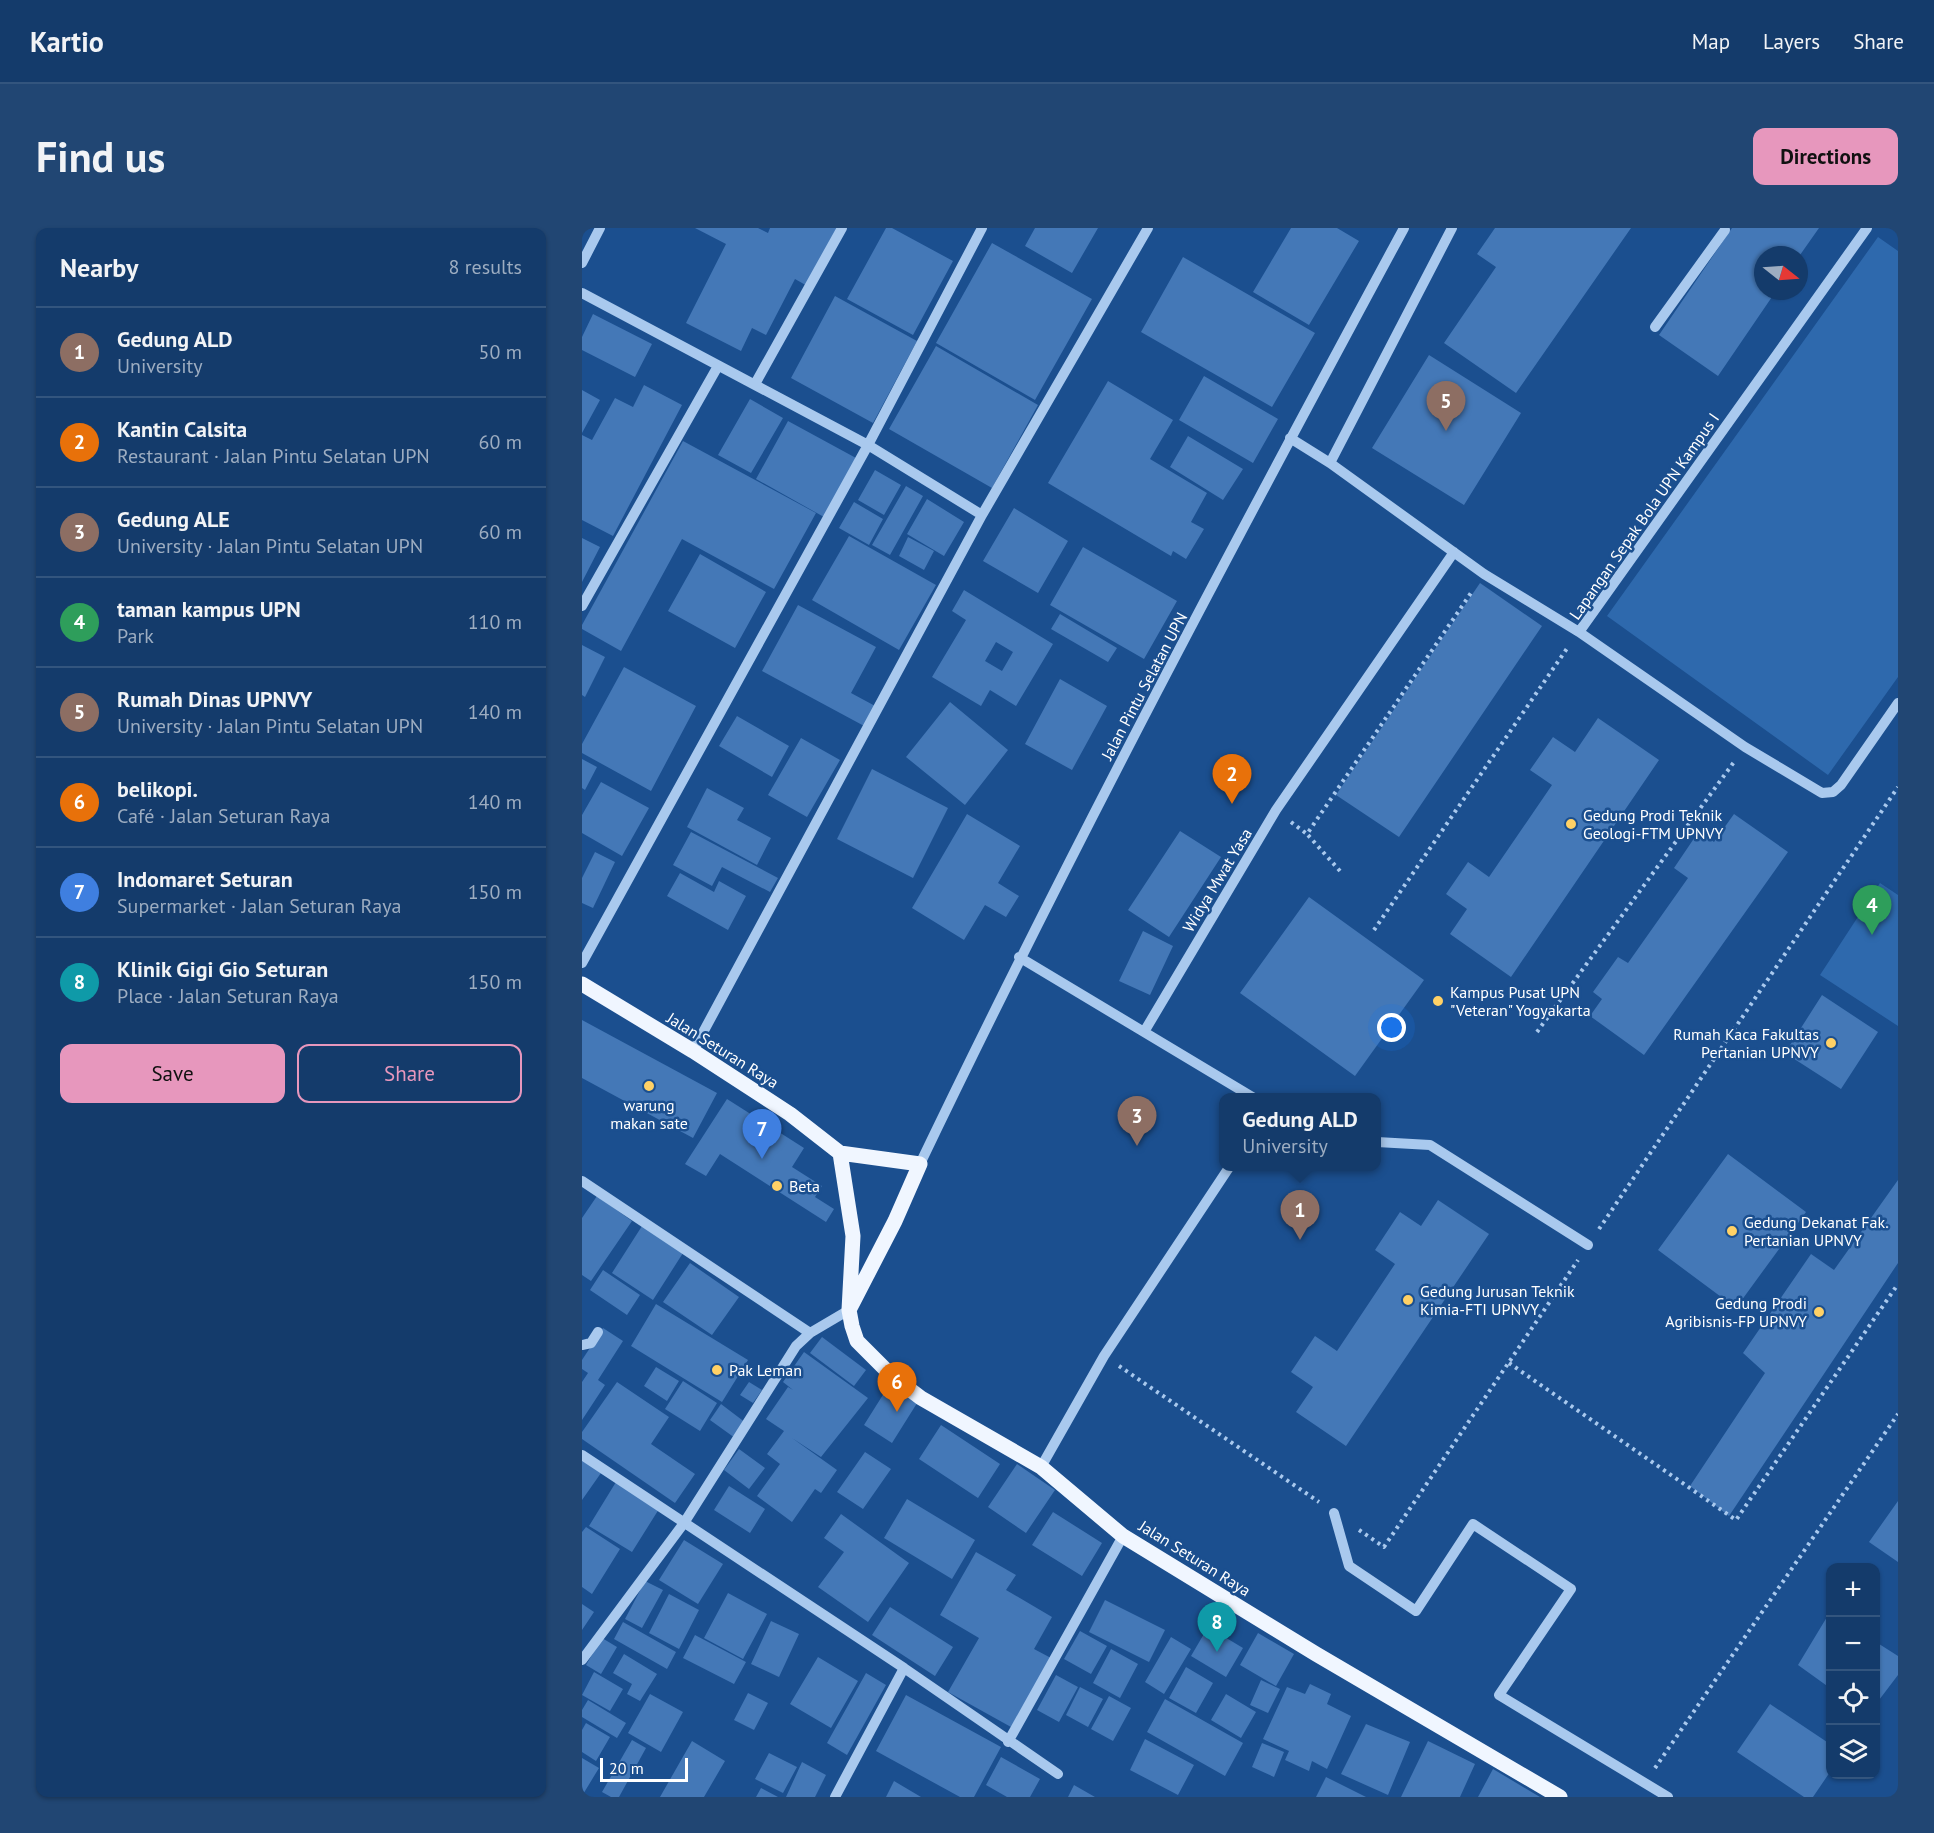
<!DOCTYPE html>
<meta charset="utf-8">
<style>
:root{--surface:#143b6b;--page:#214673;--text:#f1f3f6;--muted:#9dadc1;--line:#33557e;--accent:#e797bd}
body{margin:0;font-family:"PT Sans",sans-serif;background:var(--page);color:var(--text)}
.controls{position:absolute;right:18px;bottom:18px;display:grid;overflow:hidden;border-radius:12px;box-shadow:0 2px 4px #0004}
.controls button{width:54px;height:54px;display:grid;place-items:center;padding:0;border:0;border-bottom:2px solid var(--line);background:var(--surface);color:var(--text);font:30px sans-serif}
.compass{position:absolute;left:1172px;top:18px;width:54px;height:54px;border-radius:50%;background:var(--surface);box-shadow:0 2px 4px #0004;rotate:107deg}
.scale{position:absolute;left:18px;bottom:15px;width:88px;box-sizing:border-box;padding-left:6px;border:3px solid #fff;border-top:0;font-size:16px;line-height:21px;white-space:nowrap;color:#fff;-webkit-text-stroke:4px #1b4f8f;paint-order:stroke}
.you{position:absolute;left:810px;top:800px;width:21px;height:21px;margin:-15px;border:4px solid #fff;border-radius:50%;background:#1a73e8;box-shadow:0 0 0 9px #1a73e833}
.badge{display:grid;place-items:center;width:39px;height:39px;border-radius:50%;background:var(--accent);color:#fff;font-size:20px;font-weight:700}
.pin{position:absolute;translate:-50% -50px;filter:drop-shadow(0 2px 3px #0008)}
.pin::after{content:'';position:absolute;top:32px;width:21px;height:18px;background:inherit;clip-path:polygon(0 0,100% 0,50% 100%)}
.popup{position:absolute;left:637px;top:865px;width:162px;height:78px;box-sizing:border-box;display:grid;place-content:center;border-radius:12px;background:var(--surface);filter:drop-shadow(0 2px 4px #0005);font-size:20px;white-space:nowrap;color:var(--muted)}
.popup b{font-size:22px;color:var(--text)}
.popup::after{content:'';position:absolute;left:50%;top:100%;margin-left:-12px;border:12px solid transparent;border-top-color:var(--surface)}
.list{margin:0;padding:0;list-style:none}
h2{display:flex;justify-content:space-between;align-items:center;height:78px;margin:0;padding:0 24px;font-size:26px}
h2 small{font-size:20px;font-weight:400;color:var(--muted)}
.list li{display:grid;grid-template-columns:39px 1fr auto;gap:18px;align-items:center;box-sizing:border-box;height:90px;padding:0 24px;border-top:2px solid var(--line)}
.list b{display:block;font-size:22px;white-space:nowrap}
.list p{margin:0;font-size:20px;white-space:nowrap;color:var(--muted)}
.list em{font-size:20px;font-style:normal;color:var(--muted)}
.actions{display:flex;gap:12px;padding:18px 24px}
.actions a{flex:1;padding:14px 0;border:2px solid var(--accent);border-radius:12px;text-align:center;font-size:21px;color:var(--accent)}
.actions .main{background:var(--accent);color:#111}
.icon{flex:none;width:33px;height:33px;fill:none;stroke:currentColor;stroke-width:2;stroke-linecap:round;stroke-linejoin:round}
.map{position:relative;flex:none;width:1316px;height:1569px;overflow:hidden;border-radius:12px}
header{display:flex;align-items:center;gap:36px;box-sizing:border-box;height:84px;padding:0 30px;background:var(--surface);border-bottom:2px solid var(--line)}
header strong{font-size:28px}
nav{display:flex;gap:33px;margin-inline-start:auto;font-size:21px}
.intro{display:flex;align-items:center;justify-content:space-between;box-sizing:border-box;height:144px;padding:0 36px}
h1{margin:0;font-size:42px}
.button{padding:15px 27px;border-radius:12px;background:var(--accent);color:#111;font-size:21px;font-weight:700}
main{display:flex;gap:36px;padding:0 36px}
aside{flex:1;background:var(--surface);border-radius:12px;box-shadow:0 2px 4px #0004}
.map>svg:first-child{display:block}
.green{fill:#2e69ad}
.building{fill:#4478b7;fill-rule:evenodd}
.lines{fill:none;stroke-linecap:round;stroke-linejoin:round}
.path{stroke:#a9c9ee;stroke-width:4;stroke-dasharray:3 4.5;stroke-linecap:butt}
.minor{stroke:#a9c9ee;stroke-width:10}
.major{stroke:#f0f6ff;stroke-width:15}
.poi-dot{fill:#ffd166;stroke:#1b4f8f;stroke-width:2}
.labels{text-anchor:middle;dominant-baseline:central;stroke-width:5;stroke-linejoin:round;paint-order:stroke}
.street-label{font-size:16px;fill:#fff;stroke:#1b4f8f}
.poi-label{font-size:16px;fill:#fff;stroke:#1b4f8f;text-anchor:start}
</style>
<header>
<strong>Kartio</strong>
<nav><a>Map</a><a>Layers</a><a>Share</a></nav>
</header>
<div class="intro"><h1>Find us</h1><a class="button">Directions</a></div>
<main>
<aside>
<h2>Nearby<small>8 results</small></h2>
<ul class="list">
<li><span class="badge" style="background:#8d6e63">1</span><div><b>Gedung ALD</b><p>University</p></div><em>50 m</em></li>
<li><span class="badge" style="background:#e8710a">2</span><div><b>Kantin Calsita</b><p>Restaurant · Jalan Pintu Selatan UPN</p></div><em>60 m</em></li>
<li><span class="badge" style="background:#8d6e63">3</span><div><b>Gedung ALE</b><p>University · Jalan Pintu Selatan UPN</p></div><em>60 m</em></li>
<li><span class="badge" style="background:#2e9e5b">4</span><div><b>taman kampus UPN</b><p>Park</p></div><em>110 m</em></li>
<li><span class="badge" style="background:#8d6e63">5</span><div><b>Rumah Dinas UPNVY</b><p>University · Jalan Pintu Selatan UPN</p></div><em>140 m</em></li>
<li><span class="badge" style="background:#e8710a">6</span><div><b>belikopi.</b><p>Café · Jalan Seturan Raya</p></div><em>140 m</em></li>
<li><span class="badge" style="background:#3f7fe0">7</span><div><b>Indomaret Seturan</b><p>Supermarket · Jalan Seturan Raya</p></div><em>150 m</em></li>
<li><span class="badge" style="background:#0f9aa8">8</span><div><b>Klinik Gigi Gio Seturan</b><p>Place · Jalan Seturan Raya</p></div><em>150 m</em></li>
</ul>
<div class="actions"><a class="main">Save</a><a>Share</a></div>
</aside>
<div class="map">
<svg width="1316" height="1569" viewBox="0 0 1316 1569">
<rect width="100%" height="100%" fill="#1b4f8f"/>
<path class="green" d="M1296 9 1316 23V449L1246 547 1025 388Z
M1298 655 1316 667V798L1238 747Z"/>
<path class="building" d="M113 0H176L186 5 188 0H257L227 59 213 51 184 107 170 100 159 123 104 95 144 16Z
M304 0H310L371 33 331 107 265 71Z
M453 0H516L490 45 443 18Z
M709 0H755L777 13 727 97 671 64Z
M913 0H1049L934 165 862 115 914 39 895 26Z
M1150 0H1237L1218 27H1181V63H1194L1136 148 1077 107Z
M410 15 510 71 453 172 354 115Z
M601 29 733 105 690 179 559 104Z
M253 68 335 113 291 195 209 150Z
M11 86 70 116 53 149 0 122V109Z
M354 118 456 177 410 260 307 201Z
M847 127 939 185 882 277 790 220Z
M622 148 696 191 671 235 597 192Z
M526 153 591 192 568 231 625 265 609 294 622 301 604 331 591 323 589 328 466 255Z
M62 157 100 177 31 308 0 292V207L10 212 33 170 51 179Z
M0 162 18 172 0 205Z
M168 171 201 190 169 245 136 227Z
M206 193 274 230 242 289 174 251Z
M606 208 661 241 641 272 588 239Z
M101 213 234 285 192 361 100 311 39 423 0 401V397Z
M293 242 319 257 302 287 276 272Z
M324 258 341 268 308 327 290 317Z
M345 271 382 294 362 328 325 306Z
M272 274 301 291 287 317 257 300Z
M432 280 486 313 456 365 401 333Z
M267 308 354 357 317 422 230 372Z
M326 309 352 323 342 342 317 328Z
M0 310 18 319 0 354Z
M501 319 595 373 562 431 468 377Z
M118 326 184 364 153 420 86 383Z
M898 355 960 398 817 609 754 567Z
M382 362 471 416 434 478 408 462 399 478 350 449 384 392 370 383ZM414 414 431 424 420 443 403 433Z
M216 377 294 419 269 465 295 479 284 499 180 443Z
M478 386 535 420 526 434 469 401Z
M0 417 23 429 3 469 0 467Z
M42 439 114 478 69 563 0 525V516Z
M478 451 525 478 490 542 443 516Z
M368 474 426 522 383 577 324 529Z
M155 488 207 518 190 549 137 518Z
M1016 490 1077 532 929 749 868 706 885 681 864 666 886 634 907 649 970 557 948 542 971 509 993 524Z
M219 510 258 532 225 589 186 567Z
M0 531 15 539 3 562 0 560Z
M290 541 366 580 331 650 255 611Z
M19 554 67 580 40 628 0 605V587Z
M125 560 162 580 155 592 189 610 175 637 105 599Z
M385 586 438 618 416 655 437 668 424 689 403 677 382 712 330 680Z
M1152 586 1206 624 1062 827 1008 788 1020 771 1011 764 1036 729 1046 735 1106 650 1092 640 1117 603 1132 614Z
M598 603 639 629 587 709 546 682Z
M109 604 196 650 188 664 140 639 130 658 91 637Z
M13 624 33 634 11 680 0 675V650Z
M98 645 132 664 137 653 164 668 146 702 85 668Z
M727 669 842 752 773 848 658 765Z
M561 703 591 718 568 767 537 753Z
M1240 767 1296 804 1259 861 1203 825Z
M0 792 135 865 111 910 0 850Z
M145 871 222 920 210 939 240 958 233 969 252 981 244 994 138 926 124 948 103 936Z
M1146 926 1224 984 1154 1080 1076 1022Z
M1316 952V1035L1147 1288 1108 1258 1183 1145 1161 1125 1229 1026 1252 1042Z
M15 968 50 993 9 1053 0 1047V990Z
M856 972 907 1006 764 1218 714 1184 731 1159 709 1144 733 1108 755 1123 813 1036 793 1022 818 984 839 998Z
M60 998 101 1025 71 1072 30 1045Z
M108 1035 157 1069 130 1107 81 1074Z
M21 1042 58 1067 45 1087 8 1062Z
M74 1076 166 1132 140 1174 49 1118Z
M21 1100 41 1113 16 1152 23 1157 0 1192V1154L6 1145 0 1141V1132Z
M240 1109 284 1142 272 1158 228 1125Z
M222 1124 286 1170 239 1229 210 1210 255 1242 239 1265 233 1261 210 1294 175 1268 198 1236 185 1226 202 1203 184 1191 206 1159 211 1162 201 1154Z
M74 1139 97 1153 85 1173 62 1158Z
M101 1153 135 1175 118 1203 83 1181Z
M35 1154 87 1189 69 1216 113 1246 93 1275 0 1211V1204Z
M167 1154 180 1162 171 1175 158 1167Z
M309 1154 337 1172 310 1215 282 1197Z
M139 1176 164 1195 153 1210 128 1192Z
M359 1197 418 1236 396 1270 337 1231Z
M157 1221 183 1240 167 1261 142 1242Z
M283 1224 309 1241 281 1281 255 1264Z
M0 1231 19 1245 0 1272Z
M435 1236 473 1262 444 1305 406 1279Z
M34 1254 77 1281 50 1324 7 1298Z
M147 1258 183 1281 168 1305 132 1282Z
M325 1271 393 1312 370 1351 302 1310Z
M1316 1273V1334L1287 1314Z
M471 1284 520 1315 500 1348 450 1317Z
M259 1286 327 1335 286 1394 236 1359 262 1324 242 1310Z
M4 1299 38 1321 10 1366 0 1359V1304Z
M102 1312 141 1336 116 1376 77 1352Z
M394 1324 434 1347 424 1362 470 1389 452 1421 469 1430 429 1499 366 1464 397 1410 358 1387Z
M63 1353 81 1362 60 1400 43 1391Z
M146 1365 185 1386 161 1431 122 1410Z
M87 1366 117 1382 97 1421 67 1405Z
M523 1372 583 1402 567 1434 507 1404Z
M0 1376 12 1384 0 1402Z
M308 1379 371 1419 353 1448 290 1407Z
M1248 1384V1460L1216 1437Z
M189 1393 217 1406 197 1449 169 1436Z
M41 1394 94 1424 85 1441 32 1411Z
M626 1399 661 1420 644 1449 609 1428Z
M498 1403 525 1418 509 1446 482 1431Z
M676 1405 712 1426 694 1458 658 1437Z
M113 1407 164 1434 152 1456 101 1430Z
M589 1409 609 1421 582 1466 563 1454Z
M20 1410 35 1419 19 1446 4 1437Z
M1294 1414 1316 1428V1447L1294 1476Z
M529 1421 556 1436 538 1470 511 1455Z
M42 1426 75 1446 58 1473 45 1466 50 1456 31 1445Z
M236 1429 276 1453 249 1500 208 1476Z
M604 1439 631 1455 614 1485 587 1470Z
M12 1444 41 1461 28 1483 0 1467Z
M284 1445 304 1457 265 1527 245 1515Z
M474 1447 496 1459 477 1494 455 1482Z
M679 1452 698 1461 686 1485 668 1477Z
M728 1456 749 1466 745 1476 769 1488 745 1541 730 1533 727 1543 703 1532 707 1523 681 1511 705 1459 723 1466Z
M498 1459 521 1471 506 1499 484 1487Z
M166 1465 186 1475 172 1502 152 1492Z
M68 1466 101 1484 79 1524 46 1505Z
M644 1466 674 1484 659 1510 629 1492Z
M324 1467 419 1519 392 1569H378L294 1523Z
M527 1468 549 1480 531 1513 509 1501Z
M583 1471 661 1515 643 1548 565 1504Z
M6 1472 44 1495 35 1510 0 1489V1482Z
M1188 1476 1248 1516V1544L1231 1569H1222L1155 1524Z
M4 1495 28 1509 14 1533 0 1524V1502Z
M784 1496 828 1514 806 1567 759 1546Z
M563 1511 612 1537 596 1567 548 1542Z
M50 1512 64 1520 37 1569H29L20 1564Z
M110 1513 143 1533 122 1569H78Z
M846 1513 893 1536 878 1569H819Z
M680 1515 702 1524 692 1549 670 1539Z
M187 1525 215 1539 201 1565 173 1551Z
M419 1529 458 1551 448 1569H425L404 1557Z
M0 1530 17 1540 0 1568Z
M220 1534 244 1547 233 1569H204Z
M911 1541 958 1569H896Z
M744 1549 784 1569H734Z
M312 1553 339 1569H304Z
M492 1557 513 1569H486Z
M179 1560 196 1569H174Z"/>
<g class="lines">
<path class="path" d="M709 594 725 606
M758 643 725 606 891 362
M792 702 986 419
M955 804 1152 534
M1017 1001 1316 559
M927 1135 1154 1292 1316 1056
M537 1138 737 1274
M777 1302 802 1319 996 1032
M1073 1540 1316 1186"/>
<path class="minor" d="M0 35 18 0
M0 65 286 217 400 287
M1073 99 1143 2
M173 156 260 0
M708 210 748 235 902 346 997 404 1163 519 1240 565 1251 564 1259 557 1316 475
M748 235 870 0
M0 378 136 138
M997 404 1285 0
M437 729 562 804
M0 735 286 217 400 0
M111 823 400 287 566 0
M672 870 562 804 694 582 872 324
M795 914 848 917 1006 1017
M338 936C490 619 655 309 822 0
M0 953 228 1105
M0 1117 9 1115 16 1104
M0 1227 322 1440
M459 1239 522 1128 648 938
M752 1285 767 1338 834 1383 891 1296 989 1361 917 1467 1086 1569
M0 1432 102 1295 214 1118 228 1105 267 1082
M426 1514 541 1308
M253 1569 322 1440 476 1546"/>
<path class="major" d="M0 756 111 823 208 886 258 925
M267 1082 313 993 338 936 258 925 271 1008 267 1082 270 1098 275 1113 310 1148 339 1170 459 1239 541 1308 734 1426 978 1569"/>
</g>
<g class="poi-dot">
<circle cx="989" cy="596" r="6"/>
<circle cx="856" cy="773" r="6"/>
<circle cx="1249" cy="815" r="6"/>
<circle cx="67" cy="858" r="6"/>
<circle cx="195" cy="958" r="6"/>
<circle cx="1150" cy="1003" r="6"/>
<circle cx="826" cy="1072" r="6"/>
<circle cx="1237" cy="1084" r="6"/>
<circle cx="135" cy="1142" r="6"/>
</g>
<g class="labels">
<g class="street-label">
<text transform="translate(1062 288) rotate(-55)">Lapangan Sepak Bola UPN Kampus I</text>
<text transform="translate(562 458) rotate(-62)">Jalan Pintu Selatan UPN</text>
<text transform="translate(635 652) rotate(-59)">Widya Mwat Yasa</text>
<text transform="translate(141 822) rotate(32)">Jalan Seturan Raya</text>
<text transform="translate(613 1330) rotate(32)">Jalan Seturan Raya</text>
</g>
<g class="poi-label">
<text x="1001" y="587">Gedung Prodi Teknik<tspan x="1001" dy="18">Geologi-FTM UPNVY</tspan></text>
<text x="868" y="764">Kampus Pusat UPN<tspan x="868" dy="18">"Veteran" Yogyakarta</tspan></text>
<text x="1237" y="806" text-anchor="end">Rumah Kaca Fakultas<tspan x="1237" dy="18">Pertanian UPNVY</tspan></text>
<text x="67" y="877" text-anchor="middle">warung<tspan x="67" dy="18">makan sate</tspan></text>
<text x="207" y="958">Beta</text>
<text x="1162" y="994">Gedung Dekanat Fak.<tspan x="1162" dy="18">Pertanian UPNVY</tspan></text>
<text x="838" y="1063">Gedung Jurusan Teknik<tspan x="838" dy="18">Kimia-FTI UPNVY</tspan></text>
<text x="1225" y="1075" text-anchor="end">Gedung Prodi<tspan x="1225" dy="18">Agribisnis-FP UPNVY</tspan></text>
<text x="147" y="1142">Pak Leman</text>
</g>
</g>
</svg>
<div class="controls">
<button>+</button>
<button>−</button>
<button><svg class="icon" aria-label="locate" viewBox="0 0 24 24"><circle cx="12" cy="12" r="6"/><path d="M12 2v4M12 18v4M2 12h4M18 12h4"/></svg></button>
<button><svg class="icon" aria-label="layers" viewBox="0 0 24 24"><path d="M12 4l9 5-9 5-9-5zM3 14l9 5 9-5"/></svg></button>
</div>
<svg class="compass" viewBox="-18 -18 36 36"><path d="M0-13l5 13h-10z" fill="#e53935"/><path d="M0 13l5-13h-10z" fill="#9dadc1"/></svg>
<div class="scale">20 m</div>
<div class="you"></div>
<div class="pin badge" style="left:718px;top:1012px;background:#8d6e63">1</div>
<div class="popup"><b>Gedung ALD</b>University</div>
<div class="pin badge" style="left:650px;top:576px;background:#e8710a">2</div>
<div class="pin badge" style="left:555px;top:918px;background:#8d6e63">3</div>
<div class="pin badge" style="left:1290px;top:707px;background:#2e9e5b">4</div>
<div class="pin badge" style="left:864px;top:203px;background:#8d6e63">5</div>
<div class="pin badge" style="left:315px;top:1184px;background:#e8710a">6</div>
<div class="pin badge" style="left:180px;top:931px;background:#3f7fe0">7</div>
<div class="pin badge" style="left:635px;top:1424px;background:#0f9aa8">8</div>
</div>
</main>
